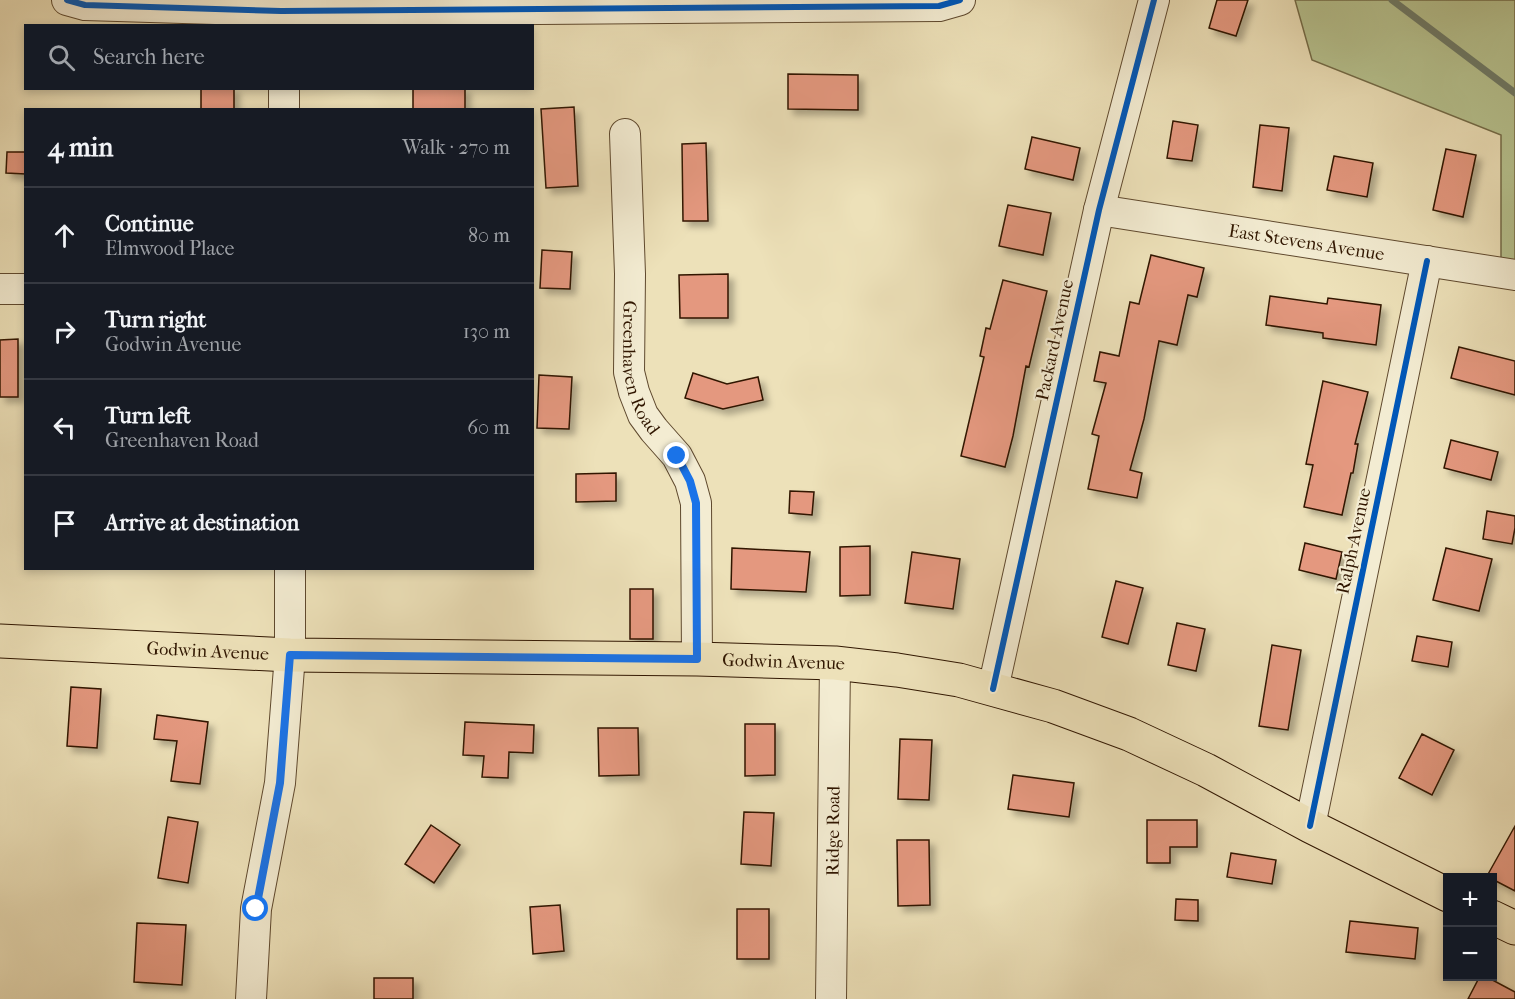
<!DOCTYPE html>
<meta charset="utf-8">
<style>
:root{--surface:#171b24;--page:#20242c;--text:#f1f3f6;--muted:#9ea1a6;--line:#363941}
body{margin:0;font-family:"IM FELL French Canon",serif;background:var(--page);color:var(--text)}
.controls{position:absolute;right:18px;bottom:18px;display:grid;overflow:hidden;border-radius:0px;box-shadow:0 3px 9px #0003}
.controls button{width:54px;height:54px;display:grid;place-items:center;padding:0;border:0;border-bottom:2px solid var(--line);background:var(--surface);color:var(--text);font:30px sans-serif}
.stop{position:absolute;width:18px;height:18px;margin:-14px;border:4px solid #1a73e8;border-radius:50%;background:#fff}
.stop.end{background:#1a73e8;border-color:#fff;box-shadow:0 2px 6px #0008}
.list{margin:0;padding:0;list-style:none}
h2{display:flex;justify-content:space-between;align-items:center;height:78px;margin:0;padding:0 24px;font-size:26px}
h2 small{font-size:20px;font-weight:400;color:var(--muted)}
.list li{display:grid;grid-template-columns:39px 1fr auto;gap:18px;align-items:center;box-sizing:border-box;height:96px;padding:0 24px;border-top:2px solid var(--line)}
.list b{display:block;font-size:22px;white-space:nowrap}
.list p{margin:0;font-size:20px;white-space:nowrap;color:var(--muted)}
.list em{font-size:20px;font-style:normal;color:var(--muted)}
.icon{flex:none;width:33px;height:33px;fill:none;stroke:currentColor;stroke-width:2;stroke-linecap:round;stroke-linejoin:round}
.map{position:relative;flex:none;width:1515px;height:999px;overflow:hidden}
.search{position:absolute;background:var(--surface);box-shadow:0 3px 9px #0003;left:24px;top:24px;width:510px;height:66px;display:flex;align-items:center;gap:15px;box-sizing:border-box;padding:0 21px;border-radius:0px;color:var(--muted);font-size:22px}
.panel{position:absolute;background:var(--surface);box-shadow:0 3px 9px #0003;left:24px;top:108px;width:510px;height:462px;border-radius:0px}
.map>svg:first-child{display:block}
.green{fill:#b7c390;stroke:#746c48;stroke-width:1.5}
.lines{fill:none;stroke-linecap:round;stroke-linejoin:round}
.stream{stroke:#6f7b68;stroke-width:7}
.building{fill:#e4987f;stroke:#301600;stroke-width:1.5;filter:url(#shadow)}
.minor-casing{stroke:#5f492e;stroke-width:32}
.major-casing{stroke:#301600;stroke-width:35}
.minor{stroke:#f3ecd2;stroke-width:30}
.major{stroke:#ede1b9;stroke-width:33}
.cycleway-casing{stroke:#f3ecd2;stroke-width:10}
.cycleway{stroke:#0057b8;stroke-width:6}
.route{stroke:#1a73e8;stroke-width:8}
.labels{text-anchor:middle;dominant-baseline:central;stroke-width:4.5;stroke-linejoin:round;paint-order:stroke}
.street-label{font-size:18px;fill:#301600;stroke:#f3ecd2}
</style>
<div class="map">
<svg width="1515" height="999" viewBox="0 0 1515 999">
<defs>
<filter id="shadow"><feDropShadow dx="5.5" dy="5.5" stdDeviation="3" flood-color="#0004"/></filter>
</defs>
<rect width="100%" height="100%" fill="#ede1b9"/>
<filter id="stains"><feTurbulence type="fractalNoise" baseFrequency=".00333" numOctaves="4"/><feColorMatrix values="0 0 0 0 .2 0 0 0 0 .09 0 0 0 0 .02 0 0 0 .5 -.17"/></filter>
<radialGradient id="worn" r=".72"><stop offset=".6" stop-color="#630" stop-opacity="0"/><stop offset="1" stop-color="#630" stop-opacity=".3"/></radialGradient>
<path class="green" d="M1295 0H1515V268L1501 264V135L1312 60Z"/>
<g class="lines">
<path class="stream" d="M1392 0 1515 93"/>
</g>
<path class="building" d="M1217 0H1248L1236 36 1209 28Z
M788 74 858 75V110L788 109Z
M201 88H234V110H201Z
M413 88H465V110H413Z
M574 107 578 186 546 188 541 109Z
M1173 121 1198 125 1192 161 1167 158Z
M1260 125 1289 128 1282 191 1253 187Z
M1032 137 1080 148 1073 180 1025 169Z
M706 143 708 221H683L682 144Z
M1446 149 1476 155 1463 217 1433 210Z
M7 152H26V174L6 173Z
M1334 156 1373 163 1367 197 1327 190Z
M1008 205 1051 213 1043 255 999 246Z
M542 250 572 252 570 289 540 288Z
M1151 255 1204 268 1197 297 1188 295 1177 345 1159 341 1144 419 1130 470 1142 473 1137 498 1088 489 1099 436 1092 434 1106 383 1094 381 1100 352 1119 356 1130 302 1139 304Z
M728 274V318H680L679 275Z
M1003 280 1047 291 1029 367 1026 366 1013 436 1005 467 961 456 984 357 980 356 986 328 990 329Z
M1270 296 1327 304 1328 298 1381 305 1376 345 1323 338V333L1266 325Z
M18 339V397H0V340Z
M1459 347 1515 361V395L1451 378Z
M693 373 727 384 758 377 763 400 723 409 685 398Z
M539 375 572 377 569 429 537 428Z
M1323 381 1368 392 1355 444H1358L1353 473H1351L1342 515 1304 507 1313 465 1306 464Z
M1451 440 1498 452 1491 480 1444 468Z
M616 473V501L576 502V474Z
M790 491 814 492 812 515 789 513Z
M1487 511 1515 516V528L1512 544 1483 539Z
M1305 543 1342 552 1336 579 1299 570Z
M870 546V595L840 596V547Z
M732 548 810 552 806 592 731 589Z
M1446 548 1492 559 1479 611 1433 600Z
M912 552 960 559 953 609 905 603Z
M1116 581 1143 588 1128 644 1102 637Z
M630 589H653V639H630Z
M1177 623 1205 629 1196 671 1168 665Z
M1417 636 1452 642 1448 667 1412 661Z
M1272 645 1301 650 1288 730 1259 726Z
M71 687 101 689 97 748 67 746Z
M157 715 208 722 200 784 171 781 177 741 154 739Z
M465 722 534 725 533 753 509 752 508 778 482 777 484 756 463 755Z
M745 724H775V775L745 776Z
M598 728H638L639 775 599 776Z
M1422 734 1454 750 1432 795 1399 778Z
M900 739 932 740 929 800 898 799Z
M1013 775 1074 783 1069 817 1008 809Z
M744 812 774 813 771 866 741 864Z
M168 817 198 822 188 883 158 878Z
M1147 820H1197V847H1170V863H1147Z
M431 825 460 845 434 883 405 864Z
M1515 826V891L1492 879V878L1487 876Z
M897 840H929L930 905 898 906Z
M1231 853 1276 860 1272 884 1227 877Z
M1176 899 1198 900V921L1175 920Z
M560 905 564 951 533 954 530 907Z
M737 909H769V959H737Z
M1350 921 1418 928 1415 959 1346 952Z
M137 923 186 925 182 985 134 982Z
M1480 976H1485L1515 992V999H1468Z
M374 978H413V999H374Z"/>
<g class="lines">
<g class="minor-casing">
<g id="minor">
<path d="M67 0 85 5 281 11 939 6 960 0"/>
<path d="M284 88V110"/>
<path id="s1" d="M625 134 630 274 629 372 634 392 643 415 654 430 677 456 690 481 696 503 697 659"/>
<path id="s2" d="M1099 210 1515 275"/>
<path d="M0 289H26"/>
<path d="M993 689 1099 210 1154 0"/>
<path d="M1310 826 1427 261"/>
<path d="M251 999 256 909 280 783 290 655V568"/>
<path id="s3" d="M831 999 835 663"/>
</g>
</g>
<g class="major-casing">
<g id="major">
<path id="s4" d="M0 641 290 655 697 659 835 663 897 670 959 680 1053 706 1129 734 1206 770 1310 826 1448 895"/>
<path d="M1492 917 1515 928"/>
</g>
</g>
<use href="#minor" class="minor"/>
<use href="#major" class="major"/>
<g class="cycleway-casing">
<path id="cycleway" d="M67 0 85 5 281 11 939 6 960 0
M993 689 1099 210 1154 0
M1310 826 1427 261"/>
</g>
<use href="#cycleway" class="cycleway"/>
</g>
<g class="lines">
<path class="route" d="M256 909 280 783 290 655 697 659 696 503 690 481 677 456"/>
</g>
<g class="labels">
<g class="street-label">
<text stroke="none"><textPath href="#s2" startOffset="210">East Stevens Avenue</textPath></text>
<text transform="translate(1055 340) rotate(-78)">Packard Avenue</text>
<text stroke="none"><textPath href="#s1" startOffset="236">Greenhaven Road</textPath></text>
<text transform="translate(1354 541) rotate(-78)">Ralph Avenue</text>
<text stroke="none"><textPath href="#s4" startOffset="208">Godwin Avenue</textPath></text>
<text stroke="none"><textPath href="#s4" startOffset="784">Godwin Avenue</textPath></text>
<text stroke="none"><textPath href="#s3" startOffset="168">Ridge Road</textPath></text>
</g>
</g>
<rect width="100%" height="100%" filter="url(#stains)"/>
<rect width="100%" height="100%" fill="url(#worn)"/>
</svg>
<div class="controls">
<button>+</button>
<button>−</button>
</div>
<div class="stop" style="left:256px;top:909px"></div>
<div class="stop end" style="left:677px;top:456px"></div>
<div class="search"><svg class="icon" aria-label="search" viewBox="0 0 24 24"><circle cx="10" cy="10" r="6"/><path d="M15 15l6 6"/></svg>Search here</div>
<section class="panel">
<h2>4 min<small>Walk · 270 m</small></h2>
<ul class="list">
<li><svg class="icon" aria-label="ahead" viewBox="0 0 24 24"><path d="M12 20V5M6 11l6-6 6 6"/></svg><div><b>Continue</b><p>Elmwood Place</p></div><em>80 m</em></li>
<li><svg class="icon" aria-label="right" viewBox="0 0 24 24"><path d="M7 20v-9h11M14 6l5 5-5 5"/></svg><div><b>Turn right</b><p>Godwin Avenue</p></div><em>130 m</em></li>
<li><svg class="icon" aria-label="left" viewBox="0 0 24 24"><path d="M17 20v-9H6M10 6l-5 5 5 5"/></svg><div><b>Turn left</b><p>Greenhaven Road</p></div><em>60 m</em></li>
<li><svg class="icon" aria-label="arrive" viewBox="0 0 24 24"><path d="M6 21V4h12l-3 4 3 4H6"/></svg><div><b>Arrive at destination</b></div></li>
</ul>
</section>
</div>
